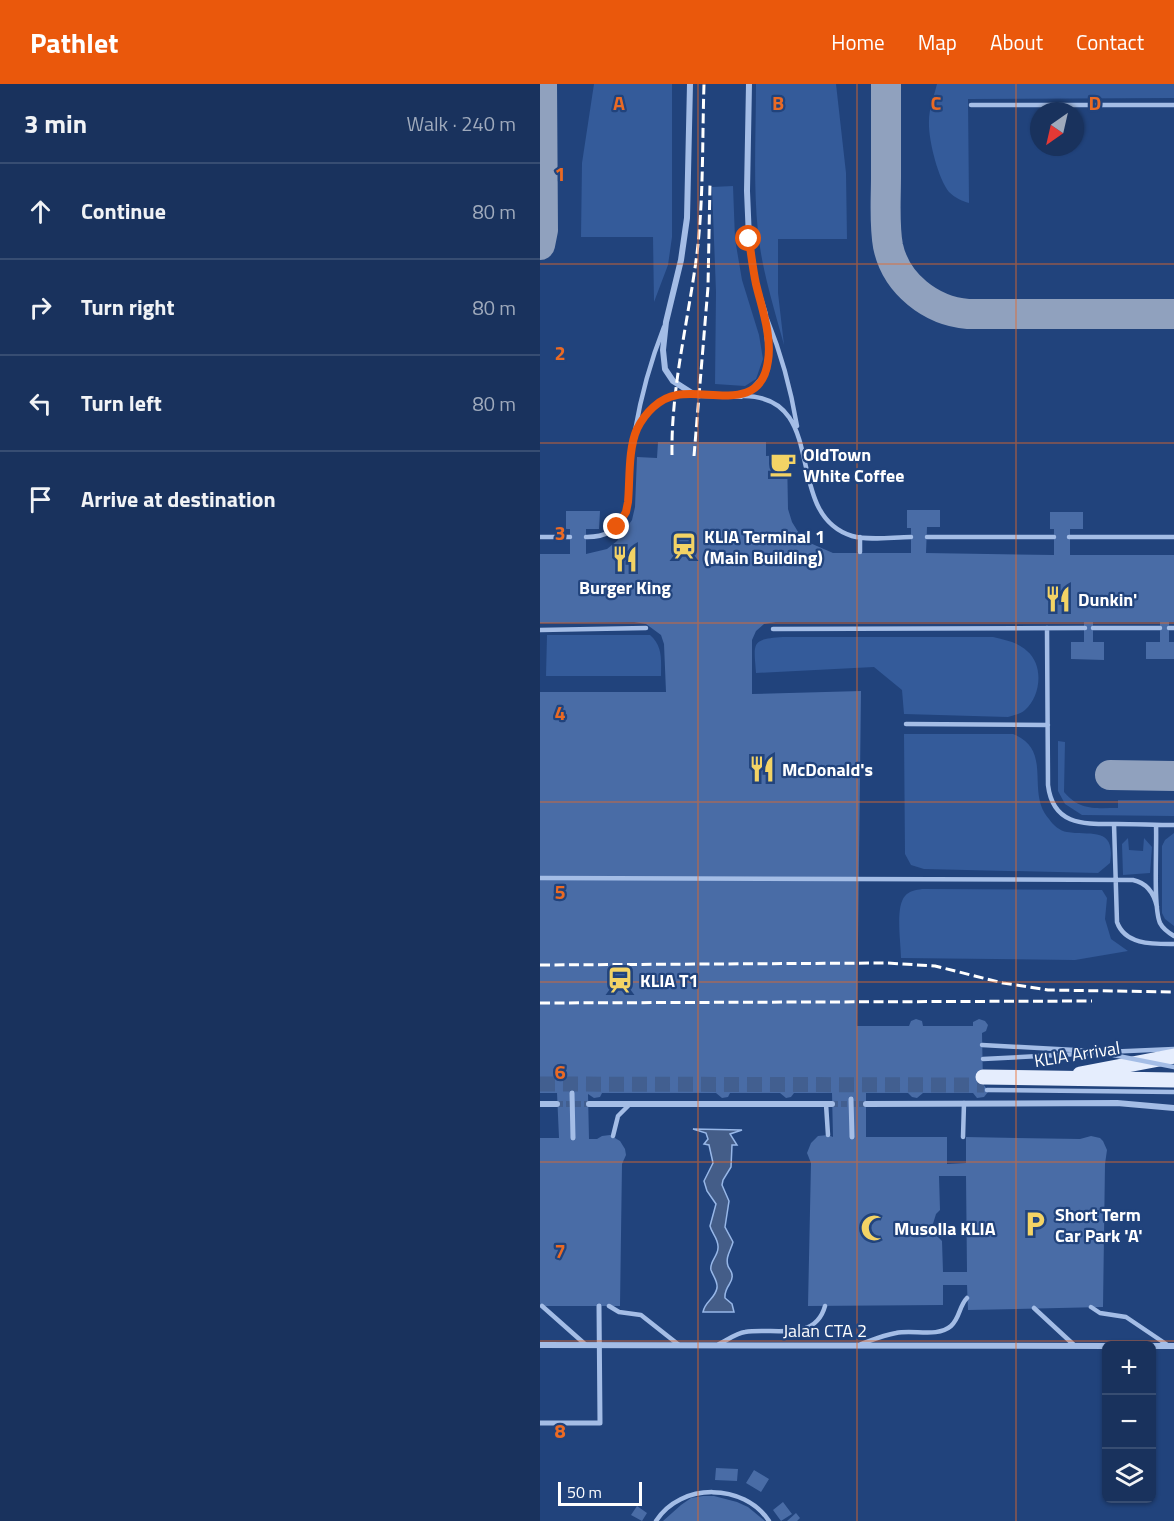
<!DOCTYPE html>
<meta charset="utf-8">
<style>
:root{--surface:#19325d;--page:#223a63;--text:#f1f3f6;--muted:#9faabc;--line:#374d72;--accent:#ea580c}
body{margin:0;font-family:"Titillium Web",sans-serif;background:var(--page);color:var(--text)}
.controls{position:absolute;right:18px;bottom:18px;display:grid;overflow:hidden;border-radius:9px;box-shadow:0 2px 4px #0004}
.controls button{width:54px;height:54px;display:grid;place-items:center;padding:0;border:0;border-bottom:2px solid var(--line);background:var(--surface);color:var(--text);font:30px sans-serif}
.compass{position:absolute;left:490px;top:18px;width:54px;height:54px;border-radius:50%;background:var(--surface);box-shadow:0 2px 4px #0004;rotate:214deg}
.scale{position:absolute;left:18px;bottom:15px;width:84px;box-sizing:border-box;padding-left:6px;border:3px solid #fff;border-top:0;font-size:16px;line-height:21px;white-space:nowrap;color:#fff;-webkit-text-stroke:4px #21437c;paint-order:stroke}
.stop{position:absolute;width:18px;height:18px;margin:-14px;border:4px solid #ea580c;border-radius:50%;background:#fff}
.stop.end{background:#ea580c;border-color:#fff;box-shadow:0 2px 6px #0008}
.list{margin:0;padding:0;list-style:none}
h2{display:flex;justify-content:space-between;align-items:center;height:78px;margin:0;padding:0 24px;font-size:26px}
h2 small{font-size:20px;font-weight:400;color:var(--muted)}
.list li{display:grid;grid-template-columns:39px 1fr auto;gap:18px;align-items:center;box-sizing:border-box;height:96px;padding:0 24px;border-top:2px solid var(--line)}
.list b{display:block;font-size:22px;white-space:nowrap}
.list em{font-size:20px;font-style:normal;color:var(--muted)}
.icon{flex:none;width:33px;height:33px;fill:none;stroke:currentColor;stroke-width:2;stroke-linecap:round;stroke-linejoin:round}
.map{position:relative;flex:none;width:634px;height:1437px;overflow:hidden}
header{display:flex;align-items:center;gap:36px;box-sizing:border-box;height:84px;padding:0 30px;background:var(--accent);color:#fff}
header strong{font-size:28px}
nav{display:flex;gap:33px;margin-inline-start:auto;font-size:21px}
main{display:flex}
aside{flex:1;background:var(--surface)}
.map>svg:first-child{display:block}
.green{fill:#345b9a}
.water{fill:#445d88;stroke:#97b7e8;stroke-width:1.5}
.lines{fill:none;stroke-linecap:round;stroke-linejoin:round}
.taxiway{stroke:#90a1be;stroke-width:30}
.building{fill:#496ca6;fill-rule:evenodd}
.minor-tunnel{stroke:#425f90;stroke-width:6;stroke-dasharray:6 3;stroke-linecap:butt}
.primary-tunnel{stroke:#425f90;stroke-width:15;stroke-dasharray:15 8;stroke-linecap:butt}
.service{stroke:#a4bde6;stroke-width:4.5}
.minor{stroke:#a4bde6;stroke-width:6}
.primary{stroke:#e5edfd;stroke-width:15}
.rail{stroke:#fff;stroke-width:3;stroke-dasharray:10 4.5;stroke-linecap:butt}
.service-bridge{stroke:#a4bde6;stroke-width:4.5}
.pedestrian-bridge{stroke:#a4bde6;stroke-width:5}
.primary-bridge{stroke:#e5edfd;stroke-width:15}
.route{stroke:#ea580c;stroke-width:8}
.grid{fill:none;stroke:#ea6a24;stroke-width:1.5;stroke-opacity:0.55}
.labels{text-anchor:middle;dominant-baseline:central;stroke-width:4.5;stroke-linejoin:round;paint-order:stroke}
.poi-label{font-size:18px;font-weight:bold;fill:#fff;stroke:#21437c;text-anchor:start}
.street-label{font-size:18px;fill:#fff;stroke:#21437c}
.grid-label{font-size:20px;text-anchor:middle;font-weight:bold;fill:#ea6a24;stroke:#21437c;stroke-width:4.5;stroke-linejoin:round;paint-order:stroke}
</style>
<header>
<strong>Pathlet</strong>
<nav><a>Home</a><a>Map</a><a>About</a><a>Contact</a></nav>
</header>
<main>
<aside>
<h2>3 min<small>Walk · 240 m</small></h2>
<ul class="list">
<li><svg class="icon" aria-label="ahead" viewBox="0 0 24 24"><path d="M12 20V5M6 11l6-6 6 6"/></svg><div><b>Continue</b></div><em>80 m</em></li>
<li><svg class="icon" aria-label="right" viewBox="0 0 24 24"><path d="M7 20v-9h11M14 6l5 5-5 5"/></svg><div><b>Turn right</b></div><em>80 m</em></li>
<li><svg class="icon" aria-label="left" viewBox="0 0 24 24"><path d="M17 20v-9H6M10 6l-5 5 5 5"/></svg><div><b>Turn left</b></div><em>80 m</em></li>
<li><svg class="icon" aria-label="arrive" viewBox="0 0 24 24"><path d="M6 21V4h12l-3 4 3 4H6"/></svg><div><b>Arrive at destination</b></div></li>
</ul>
</aside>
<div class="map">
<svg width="634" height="1437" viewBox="0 0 634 1437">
<rect width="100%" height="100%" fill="#21437c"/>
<path class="green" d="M54 0H132V153L128 181 114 218 113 153H41L42 79Z
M216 0H296L306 89 307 155H238V209L244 261C234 224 222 187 218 148 213 99 216 49 216 0Z
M397 0H634V14L428 15 429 119C422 117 415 114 409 108 398 94 388 55 389 37 389 25 394 12 397 0Z
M193 102 195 155 202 196 219 251 223 275 216 295 205 302 175 300 176 208 172 103Z
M7 551H110C123 562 121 576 121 592H6Z
M243 553H453C465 556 478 558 487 567 504 581 501 612 485 626 481 630 474 631 468 633L364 630 362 606 334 583 216 589C214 559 210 555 243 553Z
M364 650H473C514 666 485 708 509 735 513 741 520 747 527 748 551 752 576 742 570 779L558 789 384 785 371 781 365 770Z
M518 657 525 658 524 708C540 727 555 724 578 724V716H634V732L542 731 525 720 518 707Z
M634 749V842L625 835 622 829V762L625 756Z
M588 754 589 766 603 767 604 754 612 763 610 789 583 791 582 760Z
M382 805 562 806 567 814 565 835 571 855 588 867 535 876 361 874C361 859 355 823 365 812 369 807 376 806 382 805Z"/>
<path class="water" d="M153 1045 202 1046 190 1050 197 1061H192L191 1083 183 1096 182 1101 189 1117 185 1143 193 1158C191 1166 185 1173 188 1182 189 1185 192 1187 192 1191 194 1199 184 1202 185 1214L192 1220 194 1228H163C165 1217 175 1215 177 1204 178 1197 173 1192 171 1186 169 1178 178 1172 178 1164 179 1155 172 1150 170 1142L176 1120 167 1107 164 1097 173 1079 169 1061 164 1060 168 1055 166 1049Z"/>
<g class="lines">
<path class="taxiway" d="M346 0C346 31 346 62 346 93 346 116 344 140 348 162 356 200 391 227 428 230H634
M0 161 3 146 2 0
M570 691 634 692"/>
</g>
<path class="building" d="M118 358H226V372L247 371 248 425 252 438 260 451 270 459 293 469H371V444H367V426H400V443H387L386 469 514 471V445H510V428H543V445H530V471H634V538H629V558H634V575H606V558H620V538H553V558H564V576L531 575V558H544V538H236L224 540 216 547 212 556V610L321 607 317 942H369L371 937 376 935 382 937 383 942H433V938L439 935 445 937 448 941 446 947 442 949 443 1000 447 1005 448 1008 444 1013 437 1014 433 1009H383L377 1014 372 1013 368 1009H326V1053H407V1080L426 1079V1053L540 1055 551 1052 560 1054 563 1057 567 1066 565 1080 563 1223 428 1226 427 1201H403V1221L268 1222 271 1079 267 1069 271 1059 278 1052 288 1051 293 1053 292 1009H254L251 1013 246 1014 240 1009H190L188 1013 182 1014 176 1009H62L60 1013 54 1014 48 1010 49 1055H57L62 1052 70 1051 80 1057 85 1065 86 1071 82 1080 80 1222H0V1054H19L17 1009H0V608H126L124 560 121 551 106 540 94 538 0 539V470H30V445H26V427H60L59 445H46V470L67 465 77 457 92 436 95 423 97 373 117 374ZM399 1092H426L427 1188H403L402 1157 394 1149 392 1143 396 1130 400 1126Z
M176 1384 198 1385 197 1397 175 1396Z
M214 1386 229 1395 221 1408 206 1399Z
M163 1412H174L197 1418 208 1423 225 1437H123L141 1421 151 1414Z
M243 1418 252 1430 241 1437 233 1426Z
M97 1422 107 1429 102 1437 91 1431Z
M256 1429 260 1434 257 1437H247Z"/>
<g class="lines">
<path class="minor-tunnel" d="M17 1020H49
M292 1020H326"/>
<path class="primary-tunnel" d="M0 1000 444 1001"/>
<path class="service" d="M431 21H634
M227 235C241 269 251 306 257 342
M204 312C291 313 241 430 312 452 329 457 353 453 371 453
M95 347C101 312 111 276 124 243
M0 453H30
M46 453C104 454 84 390 94 354 97 342 104 330 113 323 125 313 137 310 152 311
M320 453V468
M387 453H514
M529 453H634
M507 544 508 701C513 742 544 740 577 740 596 740 615 741 634 741
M553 544H620
M629 544H634
M233 545 545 544
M0 546 106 544
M366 640 508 641
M574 740 577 838C585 861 613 860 634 860
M616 741C617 762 613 823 620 839 623 845 629 849 634 852
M0 794 593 796C607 799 614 809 617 823
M565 968 634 965
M443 975 557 969
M447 1006 634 1008
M286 1020 288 1051
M73 1052 78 1032 90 1020
M423 1053 424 1019
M2 1222 46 1261
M69 1222 79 1228 101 1231 139 1261
M551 1223 560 1229 586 1233 629 1262
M494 1224 534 1261
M179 1260C187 1256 197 1249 205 1248 232 1243 275 1259 285 1222
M321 1260C332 1256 344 1251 356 1249 373 1245 397 1254 411 1242 420 1234 419 1222 427 1214
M116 1437C141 1398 204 1399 229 1437"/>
<path class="minor" d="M150 0 147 134 141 176 126 238 123 266 125 285 133 297 155 311 201 312 210 308 222 295 226 288 229 268 225 230 216 201 209 155 207 107 209 0
M0 1020H17
M49 1020H292
M326 1020 577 1019 634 1024
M0 1261 570 1262
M612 1262H634"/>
<path class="primary" d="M540 990 634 972"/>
<path class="rail" d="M132 371C131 308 146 246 155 184 164 124 162 61 164 0
M154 372 168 203 170 99
M0 881 346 879 395 882 463 899 508 906 634 908
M0 919 552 917"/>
<path class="service-bridge" d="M442 961 553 967 634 983"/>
<path class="pedestrian-bridge" d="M32 1009 33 1054
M311 1015 312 1053
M0 1339H60L59 1222"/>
<path class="primary-bridge" d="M443 993 634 996"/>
</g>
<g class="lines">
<path class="route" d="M77 443 86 428 88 418C90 397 88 365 97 345 105 329 119 314 137 311 170 305 221 329 228 277 232 252 222 225 216 200 213 186 211 170 209 155"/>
</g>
<path class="grid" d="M158 0V1437M317 0V1437M476 0V1437M0 180H634M0 359H634M0 539H634M0 718H634M0 898H634M0 1078H634M0 1257H634"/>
<defs>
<g id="cafe-bare" transform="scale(2.07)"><path d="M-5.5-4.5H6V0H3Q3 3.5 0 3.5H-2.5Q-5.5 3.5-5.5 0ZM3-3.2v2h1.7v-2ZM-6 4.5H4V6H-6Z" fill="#f3d365" stroke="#21437c" stroke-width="2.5" paint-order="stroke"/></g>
<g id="station-bare" transform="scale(2.07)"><path d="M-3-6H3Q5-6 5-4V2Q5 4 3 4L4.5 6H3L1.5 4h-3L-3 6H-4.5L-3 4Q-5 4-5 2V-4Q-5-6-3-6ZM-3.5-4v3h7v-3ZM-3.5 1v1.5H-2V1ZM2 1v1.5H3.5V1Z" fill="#f3d365" stroke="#21437c" stroke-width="2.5" paint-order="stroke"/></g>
<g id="restaurant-bare" transform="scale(2.07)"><path d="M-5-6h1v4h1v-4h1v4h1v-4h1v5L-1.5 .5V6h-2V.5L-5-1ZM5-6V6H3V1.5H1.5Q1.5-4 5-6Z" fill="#f3d365" stroke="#21437c" stroke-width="2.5" paint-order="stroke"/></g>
<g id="parking-bare" transform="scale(2.07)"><path d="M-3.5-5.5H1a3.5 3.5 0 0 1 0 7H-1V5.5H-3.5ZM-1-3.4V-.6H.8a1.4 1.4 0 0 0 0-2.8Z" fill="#f3d365" stroke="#21437c" stroke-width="2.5" paint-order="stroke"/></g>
<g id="mosque-bare" transform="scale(2.07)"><path d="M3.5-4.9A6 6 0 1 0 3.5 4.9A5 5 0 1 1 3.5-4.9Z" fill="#f3d365" stroke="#21437c" stroke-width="2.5" paint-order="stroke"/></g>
</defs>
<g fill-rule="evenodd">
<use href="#cafe-bare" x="243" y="380"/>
<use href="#station-bare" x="144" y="462"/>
<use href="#restaurant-bare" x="85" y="475"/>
<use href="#restaurant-bare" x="518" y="515"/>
<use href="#restaurant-bare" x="222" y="685"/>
<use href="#station-bare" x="80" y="896"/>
<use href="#parking-bare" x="495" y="1140"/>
<use href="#mosque-bare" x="334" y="1144"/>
</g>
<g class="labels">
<g class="poi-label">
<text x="263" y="370">OldTown<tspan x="263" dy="21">White Coffee</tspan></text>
<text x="164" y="452">KLIA Terminal 1<tspan x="164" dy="21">(Main Building)</tspan></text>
<text x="85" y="503" text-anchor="middle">Burger King</text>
<text x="538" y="515">Dunkin'</text>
<text x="242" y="685">McDonald's</text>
<text x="100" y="896">KLIA T1</text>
<text x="515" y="1130">Short Term<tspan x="515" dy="21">Car Park 'A'</tspan></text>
<text x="354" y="1144">Musolla KLIA</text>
</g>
<g class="street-label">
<text transform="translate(537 970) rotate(-9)">KLIA Arrival</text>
<text x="285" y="1246">Jalan CTA 2</text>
</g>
</g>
<g class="grid-label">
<text x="79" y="26">A</text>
<text x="238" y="26">B</text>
<text x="396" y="26">C</text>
<text x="555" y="26">D</text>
<text x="20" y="97">1</text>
<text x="20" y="276">2</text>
<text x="20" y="456">3</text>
<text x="20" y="636">4</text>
<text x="20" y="815">5</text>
<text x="20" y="995">6</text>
<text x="20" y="1174">7</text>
<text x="20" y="1354">8</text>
</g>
</svg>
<div class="controls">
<button>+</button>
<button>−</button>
<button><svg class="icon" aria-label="layers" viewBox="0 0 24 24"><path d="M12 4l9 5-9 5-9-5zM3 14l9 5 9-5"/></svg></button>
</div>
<svg class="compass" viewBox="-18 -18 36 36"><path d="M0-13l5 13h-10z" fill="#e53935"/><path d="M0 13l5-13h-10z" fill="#9faabc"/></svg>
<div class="scale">50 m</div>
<div class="stop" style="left:209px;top:155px"></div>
<div class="stop end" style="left:77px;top:443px"></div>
</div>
</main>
